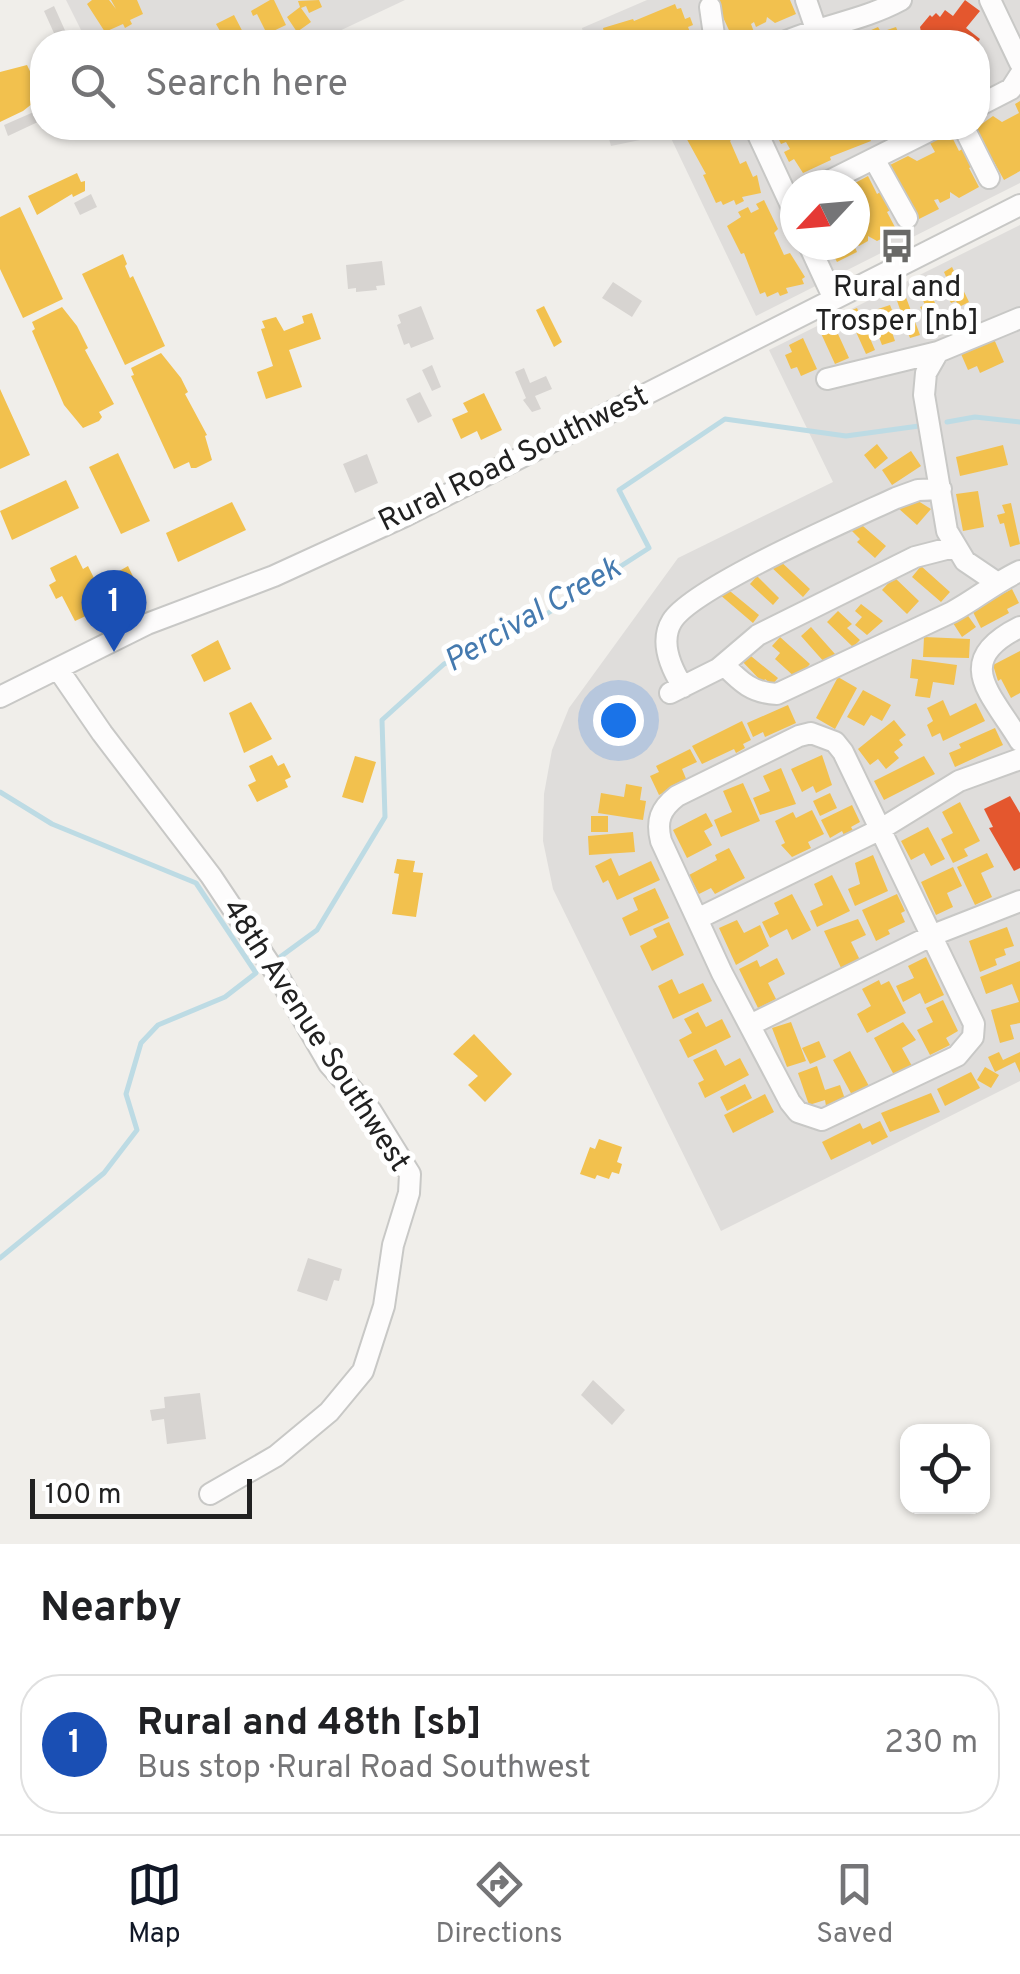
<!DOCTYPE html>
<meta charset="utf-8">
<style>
:root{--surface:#fff;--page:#f2f2f2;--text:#202124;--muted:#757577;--line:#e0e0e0;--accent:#111827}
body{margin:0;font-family:Overpass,sans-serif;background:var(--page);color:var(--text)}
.controls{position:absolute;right:30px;bottom:30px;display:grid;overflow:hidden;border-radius:20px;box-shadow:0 2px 8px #0004}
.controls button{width:90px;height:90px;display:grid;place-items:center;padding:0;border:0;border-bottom:2px solid var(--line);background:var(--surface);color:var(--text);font:50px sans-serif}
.compass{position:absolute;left:780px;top:170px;width:90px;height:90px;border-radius:50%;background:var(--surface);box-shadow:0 2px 8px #0004;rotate:244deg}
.scale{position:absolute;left:30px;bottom:25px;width:222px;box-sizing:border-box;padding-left:10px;border:5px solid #212121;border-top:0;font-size:28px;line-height:35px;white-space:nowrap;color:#212121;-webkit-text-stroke:8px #fff;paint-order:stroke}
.you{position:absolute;left:618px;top:720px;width:35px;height:35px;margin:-25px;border:8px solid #fff;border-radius:50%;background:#1a73e8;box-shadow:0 0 0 15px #1a73e833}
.badge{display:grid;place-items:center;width:65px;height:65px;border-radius:50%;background:var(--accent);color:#fff;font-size:32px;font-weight:700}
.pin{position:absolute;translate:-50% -82px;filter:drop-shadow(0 2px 5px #0008)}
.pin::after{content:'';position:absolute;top:52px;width:35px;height:30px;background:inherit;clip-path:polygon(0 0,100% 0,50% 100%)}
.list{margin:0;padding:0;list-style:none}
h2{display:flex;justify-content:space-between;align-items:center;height:130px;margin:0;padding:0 40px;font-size:42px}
h2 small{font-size:32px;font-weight:400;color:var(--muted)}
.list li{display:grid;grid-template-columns:65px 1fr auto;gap:30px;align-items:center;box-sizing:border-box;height:140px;margin:0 20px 20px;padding:0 20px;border:2px solid var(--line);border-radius:40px}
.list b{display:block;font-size:38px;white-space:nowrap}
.list p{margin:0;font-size:32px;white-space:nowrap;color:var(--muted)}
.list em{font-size:32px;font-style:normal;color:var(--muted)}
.icon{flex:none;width:55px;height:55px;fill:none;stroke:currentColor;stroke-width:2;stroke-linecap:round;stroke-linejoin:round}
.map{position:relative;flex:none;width:1020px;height:1544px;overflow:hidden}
.search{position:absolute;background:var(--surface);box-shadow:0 2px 8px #0004;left:30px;right:30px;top:30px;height:110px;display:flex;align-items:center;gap:25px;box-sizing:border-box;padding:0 35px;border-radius:40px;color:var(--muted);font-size:38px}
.sheet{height:290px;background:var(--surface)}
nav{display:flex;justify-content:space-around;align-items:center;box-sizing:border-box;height:140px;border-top:2px solid var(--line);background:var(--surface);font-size:28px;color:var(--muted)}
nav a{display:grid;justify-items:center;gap:5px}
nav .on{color:var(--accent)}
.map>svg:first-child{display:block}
.residential{fill:#dfdddb;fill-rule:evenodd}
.homes{fill:#f2c14e}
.shops{fill:#e4572e}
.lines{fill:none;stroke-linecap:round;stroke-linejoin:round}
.stream{stroke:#bddbe4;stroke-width:5}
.building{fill:#d7d4d1}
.minor-casing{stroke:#c8c8c6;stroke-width:24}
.minor{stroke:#fdfcfc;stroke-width:20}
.labels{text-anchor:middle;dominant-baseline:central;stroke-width:10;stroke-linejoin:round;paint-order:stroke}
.poi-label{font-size:30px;fill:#212121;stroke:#fff}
.street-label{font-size:30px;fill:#212121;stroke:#fff}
.water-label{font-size:32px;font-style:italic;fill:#457aaf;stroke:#fff}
</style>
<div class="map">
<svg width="1020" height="1544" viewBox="0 0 1020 1544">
<rect width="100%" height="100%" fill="#f0eeea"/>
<path class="residential" d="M66 0H405L316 42H87Z
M647 0H1020V183L756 316 669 134 611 146 606 128H978V42H585L582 28ZM795 185H855V245H795Z
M1020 225V1081L721 1231 553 889 543 841 544 794 552 750 569 708 678 558 833 482 769 350Z"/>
<path class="homes" d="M92 0H109L116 9 111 0H137L143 14 130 20 132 24 125 28 123 24 105 32 87 4Z
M270 0H274L286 25 267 34 257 14 253 16 251 11Z
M319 0 322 7 309 13 306 6 301 8 311 22 297 32 287 17 300 7 298 1Z
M715 0H790L796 14 775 23 767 17 766 22 756 27 754 22 751 24 754 32 734 41Z
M675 4 677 9 681 8 685 19 690 17 693 25 688 27 692 37 696 35 698 42H606L603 28 633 19 634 21Z
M234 15 248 42H220L224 38 216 24Z
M878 27 881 32 896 27 902 42H848L861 36 863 41 871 37 869 31Z
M27 65 42 96 23 111 0 122V72Z
M1020 101V171L1004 180 994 162 990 164 980 145 984 143 976 128 993 116 1002 122 1019 113 1015 104Z
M693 128H730L734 137 730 141 740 164 746 161 753 177 757 175 761 193 742 197 744 201 736 205 734 200 723 205 721 201 716 203 703 175 706 174 684 134Z
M791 128H871L874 134 869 137 871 141 830 157 831 160 803 173 794 159 789 162 784 152 790 149 786 142 781 144 777 136Z
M950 133 959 151 964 148 974 166 969 168 979 187 959 198 950 192V198L940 203 938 199 934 200 939 209 919 219 910 201 905 204 890 165 908 156 917 161 935 152 930 143Z
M77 173 81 182 85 181V191L73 197 72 194 37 215 28 196Z
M868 176 877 194 882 191 892 209 887 212 897 231 877 241 868 236V241L859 246 855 242V183Z
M764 200 778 229 774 233 784 255 790 253 805 277 802 279 804 284 786 288 788 293 780 296 778 292 767 297 765 292 760 294 744 253 741 254 727 226 741 217 738 212 748 207 751 213 759 209 756 204Z
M20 207 63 299 23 318 0 269V217Z
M828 245H854L857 252 837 262Z
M123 254 127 264 125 266 130 278 133 276 165 346 125 365 82 274Z
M952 267 969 302 959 307 956 301 951 303 945 291 951 288 944 272Z
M926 282 944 324 934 329 920 307 925 305 917 287Z
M904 292 920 335 910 338 906 328 900 330 896 320 903 318 895 295Z
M890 305 896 320 889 323 895 341 882 345 877 332 883 330 875 310Z
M544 306 562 342 554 347 536 310Z
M62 307 77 326 88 348 85 350 114 404 99 412 102 417 99 421 83 428 64 405 32 331 35 329 32 322Z
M857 308 875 350 866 354 847 312Z
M312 313 321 339 289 350 302 387 266 399 257 372 273 366 261 329 265 328 262 321 276 317 284 331 304 323 302 316Z
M833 323 849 358 835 364 819 329Z
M803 338 817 369 801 376 797 367 791 369 785 355 792 352 789 345Z
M994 339 1004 362 980 373 977 366 968 370 961 354Z
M161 353 181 378 188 392 185 394 207 435 205 436 212 460 196 468H191L189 462 174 469 131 376 134 375 131 368Z
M0 389 30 455 0 469Z
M484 393 502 430 481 440 477 431 461 439 452 419 468 412 463 403Z
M877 444 888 458 875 469 864 455Z
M1003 445 1008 465 960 476 956 457Z
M911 451 921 466 892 485 882 470Z
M118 453 150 521 121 534 89 467Z
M66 480 79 508 12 540 0 511Z
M978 491 984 527 963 531 956 494Z
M910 496 931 509 917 525 898 508Z
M232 502 246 530 178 562 166 533Z
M1011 503 1020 544 1010 547 1004 523 1000 524 997 515 1005 513 1002 505Z
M856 520 886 546 875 558 857 542 860 539 849 528Z
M76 555 83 569 88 566 95 580 89 583 91 587 128 566 140 591 75 621 62 596 56 599 49 585 56 581 50 568Z
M777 558 810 589 803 597 770 566Z
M921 566 950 592 941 602 912 577Z
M757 576 779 598 773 605 750 584Z
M894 577 919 601 907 614 882 590Z
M725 587 759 615 753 623 719 594Z
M1012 589 1019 603 1007 609 1009 613 981 628 972 610Z
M861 604 883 621 867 635 855 625 862 617 855 611Z
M838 611 852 624 847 628 860 640 853 647 827 622Z
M966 613 976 627 962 637 953 623Z
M811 627 835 654 825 663 801 636Z
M780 637 810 664 797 679 775 659 780 653 772 646Z
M924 637 970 639 969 658 923 657Z
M218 640 231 669 204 682 191 655Z
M1020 651V693L1011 698 1001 679 998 681 993 665Z
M746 652 778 678 772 685 765 679 763 683 740 659Z
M912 659 957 665 954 685 933 682 930 698 915 696 918 679 910 678Z
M838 677 857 688 835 729 816 718Z
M863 690 891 705 882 721 871 715 864 726 847 717Z
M943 700 950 716 976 703 985 721 943 741 940 733 932 737 927 725 933 721 927 708Z
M251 702 272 739 244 753 229 713Z
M788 705 796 723 765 737 763 732 753 737 747 723Z
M894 720 906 735 899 740 903 745 894 752 899 758 886 769 878 759 870 765 858 749Z
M742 721 751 740 743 744 745 748 736 753 734 749 702 764 692 746Z
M995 728 1003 745 955 767 949 753 961 748 959 744Z
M690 749 697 762 682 769 687 781 659 795 650 776 659 772 656 766Z
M272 755 278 766 284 763 291 777 285 780 288 787 257 802 248 785 256 781 249 766Z
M822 755 832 785 816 793 813 786 802 792 791 769Z
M355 756 376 762 363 803 342 797Z
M924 756 935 774 884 800 874 781Z
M781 768 796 804 760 815 753 798 770 791 763 776Z
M743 783 760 821 721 837 714 820 732 812 723 791Z
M626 784 642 787 640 800 646 801 643 820 598 813 601 793 624 797Z
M830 793 837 808 820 816 813 801Z
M960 802 980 841 964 849 968 856 953 863 941 839 953 833 942 812Z
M852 805 860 822 851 827 854 832 845 837 842 831 830 838 821 820Z
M812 810 824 834 808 842 811 848 792 857 781 845 785 843 775 821 793 812 796 818Z
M706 813 713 826 704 831 712 845 687 858 673 830Z
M591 816H608V832H591Z
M928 827 945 859 931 866 924 853 911 860 901 841Z
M633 832 635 852 589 855 588 836Z
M729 848 745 878 715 894 711 888 699 894 689 875 717 860 715 855Z
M987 853 994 867 981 873 992 897 975 905 957 867Z
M873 855 888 891 855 906 848 889 860 884 855 863Z
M611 858 619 876 651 861 660 880 617 900 608 880 603 883 595 866Z
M397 859 415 861 413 872 423 873 416 917 392 914 399 874 394 873Z
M953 867 962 886 947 893 953 907 936 915 921 882Z
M832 875 850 911 817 927 810 911 823 905 814 884Z
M655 888 669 918 630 936 622 918 638 910 633 898Z
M792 894 811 930 792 940 787 929 770 938 762 922 779 914 774 903Z
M897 894 905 911 901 913 905 922 888 930 890 934 876 941 862 910Z
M858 919 866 935 851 942 860 960 842 970 824 931Z
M737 920 744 933 760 925 769 946 736 965 719 928Z
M669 922 684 955 652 971 640 946 657 937 653 929Z
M1007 927 1014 946 1004 949 1006 955 995 959 997 965 980 972 969 941Z
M926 957 944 995 925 1004 920 993 903 1002 896 986 914 978 908 966Z
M777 958 785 974 768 983 776 999 758 1008 739 969 757 960 760 967Z
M1020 961V1023L1010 1025 1014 1039 1000 1043 991 1010 1019 1002 1012 984 986 994 980 977Z
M672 979 679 994 703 983 712 1001 673 1019 658 986Z
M879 980 881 985 889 981 906 1013 867 1033 857 1014 871 1006 862 989Z
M943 1000 958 1031 946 1038 950 1045 930 1055 917 1030 933 1022 926 1008Z
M698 1012 706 1027 722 1019 731 1037 688 1058 679 1040 692 1033 684 1019Z
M791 1022 806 1061 787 1067 772 1028Z
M903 1022 916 1040 902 1048 912 1066 894 1075 874 1038Z
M474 1034 512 1074 485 1102 468 1085 478 1076 453 1054Z
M819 1041 826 1057 810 1064 802 1048Z
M716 1049 725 1066 740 1058 749 1075 705 1098 698 1083 704 1080 693 1060Z
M850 1051 870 1088 853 1097 833 1060Z
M999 1052 1003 1060 1020 1052V1073L1015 1062 995 1072 988 1057Z
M817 1066 825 1090 840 1085 845 1099 826 1106 825 1100 809 1105 798 1073Z
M985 1067 999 1075 991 1088 977 1080Z
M971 1072 980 1088 945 1106 937 1089Z
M745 1084 752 1098 727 1111 720 1097Z
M931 1093 940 1112 890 1132 881 1113Z
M765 1094 774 1112 733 1133 724 1115Z
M880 1121 888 1137 872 1145 870 1141 831 1160 822 1142 860 1123 863 1129Z
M599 1139 622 1147 617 1162 622 1164 619 1174 612 1172 609 1179 597 1175 595 1179 580 1174 590 1147 595 1149Z"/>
<path class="shops" d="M965 0 980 11 966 28 980 39 978 42H917L922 37 920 27 930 15 932 17 936 13 940 17 945 10 953 16Z
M1010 796 1020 813V868L1014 871 989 828 993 827 984 809Z"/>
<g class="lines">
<path class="stream" d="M947 422 975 417 1020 422
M0 792 52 824 196 883 256 973 225 997 158 1025 141 1043 126 1094 137 1130 104 1173 0 1258
M276 960 317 930 385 817 382 720 444 664 534 622 649 548 619 490 725 419 846 436 919 426"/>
</g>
<path class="building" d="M54 6 68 37 58 42 44 11Z
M36 111 40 121 8 136 4 125Z
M91 194 97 207 80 215 74 203Z
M382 261 385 285 376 286 377 290 356 292V288L348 289 346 265Z
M613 282 642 301 632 317 602 298Z
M421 306 434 339 411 348 409 343 404 345 397 325 401 323 398 315Z
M432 365 441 387 432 391 422 370Z
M524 368 530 383 546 376 552 389 535 396 541 409 532 412 523 400 526 398 515 372Z
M420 392 432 416 418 423 406 399Z
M367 454 378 483 355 493 343 464Z
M308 1258 342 1269 339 1281 334 1280 327 1301 297 1291Z
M593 1380 625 1410 612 1425 581 1395Z
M200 1393 206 1439 167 1444 164 1419 152 1421 150 1410 165 1408 164 1397Z"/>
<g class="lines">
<g class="minor-casing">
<path id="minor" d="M806 0 816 29
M990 0 1020 63
M710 7 715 42
M784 42C823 25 862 21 901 0
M978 106 1011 89 1020 75
M755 128 795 214
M964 128 989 178
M874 159 907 218
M821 185 935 128
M809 245 834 299
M938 352 926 373 924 395 947 531 965 561 996 582
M827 379 938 352 1020 318
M1020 627C951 661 991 693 1020 741
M724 665C741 682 752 693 777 694L952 612C976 599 996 582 1020 571
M58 669 102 733 211 876 281 981 329 1064 371 1111 410 1174 409 1193 393 1245 384 1306 363 1371 329 1412 276 1456 210 1494
M683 687C671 668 659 642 672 621 693 587 853 518 896 498L918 490 941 489
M670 693 718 669 758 635 915 557 954 547
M0 697 147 624 274 576 405 516 1020 205
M811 733 835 742 843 752 974 1024 973 1037 957 1056 822 1120 798 1112 790 1102 722 973 661 841C656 821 660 809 677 796L799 736Z
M697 919 881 829 959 781 1020 759
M750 1025 933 935 1020 901"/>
</g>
<use href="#minor" class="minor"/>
</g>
<defs>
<g id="bus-bare" transform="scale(2.7)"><path d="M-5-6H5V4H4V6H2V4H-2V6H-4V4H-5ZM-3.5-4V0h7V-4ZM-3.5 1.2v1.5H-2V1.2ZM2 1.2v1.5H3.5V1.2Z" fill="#696967" stroke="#fff" stroke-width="2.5" paint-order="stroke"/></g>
</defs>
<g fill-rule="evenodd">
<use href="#bus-bare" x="897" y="246"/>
</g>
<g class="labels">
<g class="poi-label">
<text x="897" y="288">Rural and<tspan x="897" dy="34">Trosper [nb]</tspan></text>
</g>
<g class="street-label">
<text transform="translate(514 460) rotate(-26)">Rural Road Southwest</text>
<text transform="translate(315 1036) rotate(57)">48th Avenue Southwest</text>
</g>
<g class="water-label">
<text transform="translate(533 616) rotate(-30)">Percival Creek</text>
</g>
</g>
</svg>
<div class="controls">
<button><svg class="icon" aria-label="locate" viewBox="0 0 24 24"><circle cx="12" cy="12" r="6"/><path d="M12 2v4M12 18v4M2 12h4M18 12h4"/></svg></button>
</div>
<svg class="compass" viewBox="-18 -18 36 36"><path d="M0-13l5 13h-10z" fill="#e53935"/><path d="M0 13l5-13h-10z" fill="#757577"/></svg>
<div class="scale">100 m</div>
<div class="you"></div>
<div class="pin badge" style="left:114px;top:652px;background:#1a4fb4">1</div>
<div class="search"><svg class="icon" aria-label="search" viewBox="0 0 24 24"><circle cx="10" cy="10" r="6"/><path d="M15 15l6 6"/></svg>Search here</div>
</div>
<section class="sheet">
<h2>Nearby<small></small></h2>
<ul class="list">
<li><span class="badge" style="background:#1a4fb4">1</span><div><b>Rural and 48th [sb]</b><p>Bus stop · Rural Road Southwest</p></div><em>230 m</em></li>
</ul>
</section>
<nav>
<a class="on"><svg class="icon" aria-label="map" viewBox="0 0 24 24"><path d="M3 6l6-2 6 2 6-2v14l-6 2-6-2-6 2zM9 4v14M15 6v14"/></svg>Map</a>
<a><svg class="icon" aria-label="directions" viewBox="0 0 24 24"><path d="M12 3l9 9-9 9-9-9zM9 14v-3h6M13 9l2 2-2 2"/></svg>Directions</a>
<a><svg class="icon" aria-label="saved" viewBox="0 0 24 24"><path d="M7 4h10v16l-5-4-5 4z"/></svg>Saved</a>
</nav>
